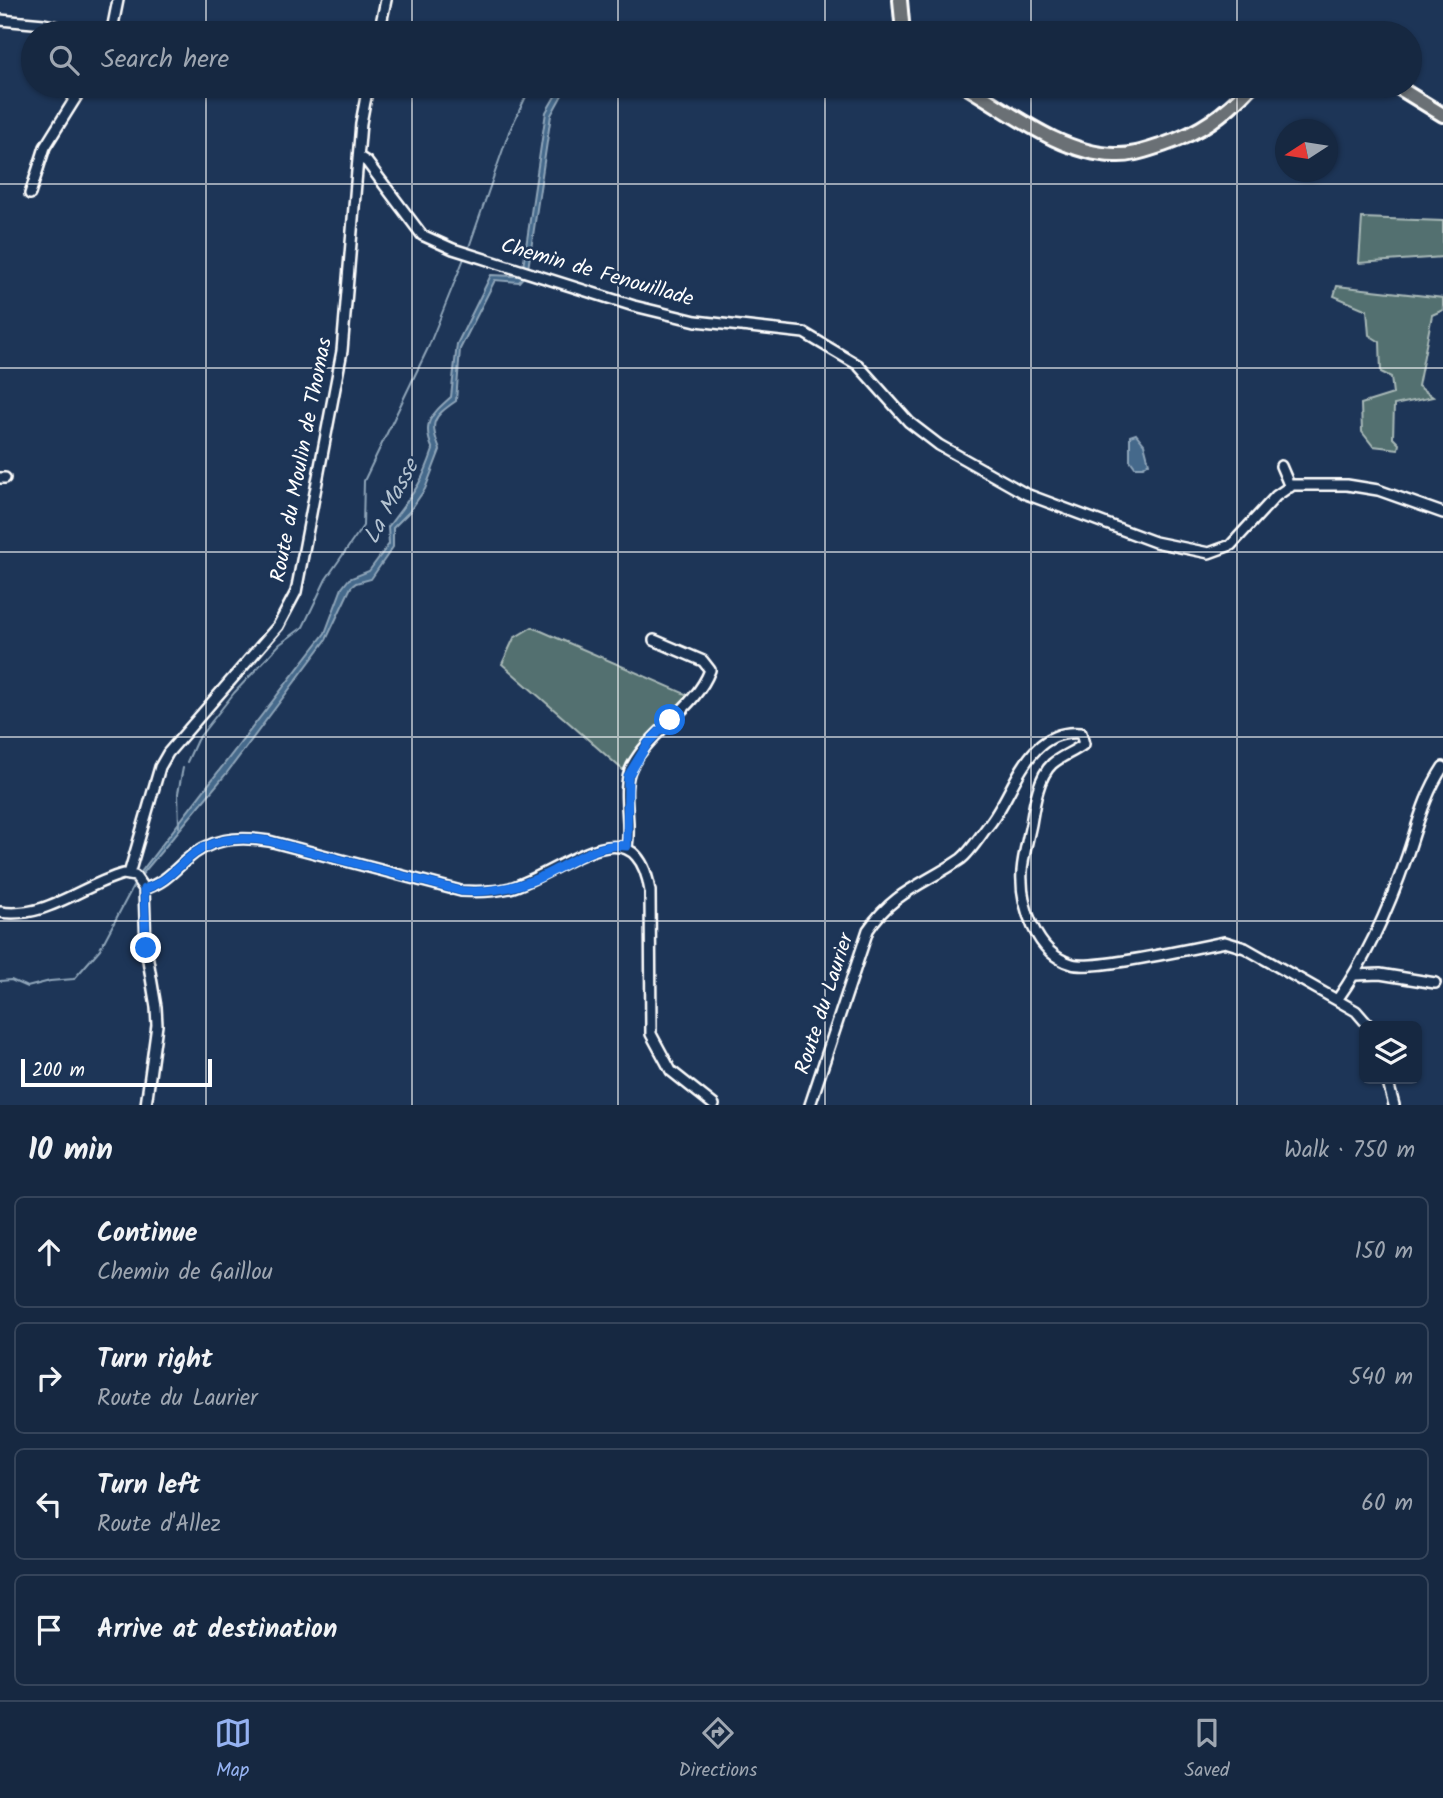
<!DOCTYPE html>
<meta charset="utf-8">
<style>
:root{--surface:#162841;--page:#23344c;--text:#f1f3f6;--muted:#9ea6b1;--line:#35445a;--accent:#95b2f1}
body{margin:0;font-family:Kalam,sans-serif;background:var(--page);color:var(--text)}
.controls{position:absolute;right:21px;bottom:21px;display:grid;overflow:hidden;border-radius:10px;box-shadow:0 2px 5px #0004}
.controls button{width:63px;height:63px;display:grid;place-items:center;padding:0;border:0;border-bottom:2px solid var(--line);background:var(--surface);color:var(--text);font:35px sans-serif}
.compass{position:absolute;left:1275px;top:119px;width:63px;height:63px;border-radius:50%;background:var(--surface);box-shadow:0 2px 5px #0004;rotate:258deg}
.scale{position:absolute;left:21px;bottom:18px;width:191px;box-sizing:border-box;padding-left:7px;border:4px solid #fff;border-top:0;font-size:19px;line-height:24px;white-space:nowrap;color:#fff;-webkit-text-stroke:5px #1d3557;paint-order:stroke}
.stop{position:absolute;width:21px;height:21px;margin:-16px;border:5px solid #1a73e8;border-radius:50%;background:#fff}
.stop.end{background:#1a73e8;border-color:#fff;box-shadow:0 2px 7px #0008}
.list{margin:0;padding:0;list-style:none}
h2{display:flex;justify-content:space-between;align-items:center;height:91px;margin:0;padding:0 28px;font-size:30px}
h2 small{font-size:23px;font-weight:400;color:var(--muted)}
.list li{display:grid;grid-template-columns:46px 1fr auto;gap:21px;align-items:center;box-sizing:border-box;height:112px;margin:0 14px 14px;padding:0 14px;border:2px solid var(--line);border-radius:10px}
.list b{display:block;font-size:26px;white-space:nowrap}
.list p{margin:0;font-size:23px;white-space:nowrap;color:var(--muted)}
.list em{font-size:23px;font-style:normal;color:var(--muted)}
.icon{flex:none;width:38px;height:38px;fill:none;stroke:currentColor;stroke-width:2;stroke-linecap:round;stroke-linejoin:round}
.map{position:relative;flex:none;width:1443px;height:1105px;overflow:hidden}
.search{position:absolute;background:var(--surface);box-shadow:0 2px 5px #0004;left:21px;right:21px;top:21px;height:77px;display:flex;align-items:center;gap:18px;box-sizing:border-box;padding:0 24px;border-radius:38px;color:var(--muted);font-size:26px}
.sheet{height:595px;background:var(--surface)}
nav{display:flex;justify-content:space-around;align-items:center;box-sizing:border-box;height:98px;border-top:2px solid var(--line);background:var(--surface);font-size:19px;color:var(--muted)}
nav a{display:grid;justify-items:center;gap:4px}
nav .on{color:var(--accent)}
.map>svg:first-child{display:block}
.green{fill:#52706f;stroke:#a8b8b7;stroke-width:2}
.water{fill:#44698b;stroke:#8fa5b9;stroke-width:2}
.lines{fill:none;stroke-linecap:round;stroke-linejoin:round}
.stream{stroke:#8fa5b9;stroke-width:2}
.minor-casing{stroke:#fff;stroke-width:14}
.major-casing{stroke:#fff;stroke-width:18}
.minor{stroke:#1d3557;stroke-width:9}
.major{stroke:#6a7074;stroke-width:12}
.route{stroke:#1a73e8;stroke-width:9}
.grid{fill:none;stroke:#fff;stroke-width:2;stroke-opacity:0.55}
.labels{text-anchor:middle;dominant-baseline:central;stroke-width:5;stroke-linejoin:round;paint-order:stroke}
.street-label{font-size:21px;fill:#fff;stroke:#1d3557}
.water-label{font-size:23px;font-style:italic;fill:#b4c3d1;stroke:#1d3557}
</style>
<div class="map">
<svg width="1443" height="1105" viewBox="0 0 1443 1105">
<rect width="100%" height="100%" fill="#1d3557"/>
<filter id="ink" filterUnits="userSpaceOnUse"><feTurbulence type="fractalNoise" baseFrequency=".0143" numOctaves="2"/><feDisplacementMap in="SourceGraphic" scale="14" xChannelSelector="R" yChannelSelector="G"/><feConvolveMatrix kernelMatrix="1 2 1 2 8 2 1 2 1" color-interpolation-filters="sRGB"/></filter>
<g filter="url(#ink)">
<path class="green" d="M1362 218 1443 221V257L1359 263Z
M1337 286 1443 298V310L1432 315 1418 386 1433 397 1394 405 1393 438 1399 444 1398 449 1373 446 1362 432 1361 404 1393 394 1391 377 1381 372 1380 342 1369 335 1367 310 1334 296Z
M532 627 688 695 623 770 502 664 514 638Z"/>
<path class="water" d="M561 86H567L551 115 528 269 523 267 546 112Z
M519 272 525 275 519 282 495 280 460 349 456 401C431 418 430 423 440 450L425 489 409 512 393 528V547L371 579 356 583 351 587 326 640 226 774 140 877 138 876 325 633 342 588 349 579 369 571 389 544 388 527C411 495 420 489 433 450 421 423 431 415 451 397L457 344 491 275 514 276Z
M1136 434 1144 444 1149 463 1143 467H1135L1130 460V436Z"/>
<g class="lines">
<path class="stream" d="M468 250 509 132 531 86
M187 762 197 740 234 693 280 644 303 627 326 579 363 526 364 481 428 348 465 256
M179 827 178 793 183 768
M0 981 11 980 27 987 50 981 74 979 100 949 135 883"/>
<g class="minor-casing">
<path id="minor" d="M0 20 44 24 89 33
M108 33 113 25 118 0
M379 33 386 0
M359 157 367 162 422 235 453 249 634 306 696 321 804 333 858 365 909 422 939 445 1026 494 1155 542 1209 553 1231 545 1276 496 1292 485H1347L1378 490 1443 513
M30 194 45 147 83 86
M1281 466 1290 487
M0 478H5
M627 846C632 820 620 790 632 766 651 730 696 708 710 670L703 661 654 640
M129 874 160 767 168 753 278 626 296 592 342 351 361 123 368 86
M144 889C162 884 172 873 185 861 210 838 237 836 269 841L461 891C478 892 493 892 510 888 559 875 636 800 650 891L651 1034 671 1071 714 1105
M0 912C47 919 80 886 123 874L135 876 144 889 146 948 156 1007 157 1025 146 1105
M1355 975 1380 974 1435 983
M1337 1000C1367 958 1390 905 1407 856 1418 824 1424 796 1443 767
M1387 1079 1394 1105
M810 1105 868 930C894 891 925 884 961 859 971 851 980 836 988 826 1015 794 1026 727 1081 733L1084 744C1074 752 1061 756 1052 764 1038 777 1034 806 1031 824 1028 839 1023 856 1022 871 1020 905 1036 954 1072 964 1093 971 1197 947 1225 942L1245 948 1356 1011 1369 1026"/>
</g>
<g class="major-casing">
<path id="major" d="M900 0 903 33
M965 86C1010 112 1061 154 1115 155 1132 156 1147 150 1163 145 1201 132 1224 115 1251 86
M1396 86 1443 115"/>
</g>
<use href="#minor" class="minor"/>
<use href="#major" class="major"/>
</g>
</g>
<g class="lines" filter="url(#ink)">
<path class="route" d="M146 948 144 889C162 884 172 873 185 861 210 838 237 836 269 841L461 891C488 893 511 889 536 879 565 867 594 842 627 846L628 776 648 743 670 720"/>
</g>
<path class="grid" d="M206 0V33M412 0V33M618 0V33M825 0V33M1031 0V33M1237 0V33M206 86V1105M412 86V1105M618 86V1105M825 86V1105M1031 86V1105M1237 86V1105M0 184H1443M0 368H1443M0 552H1443M0 737H1443M0 921H1443"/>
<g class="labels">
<g class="street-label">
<text transform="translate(597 273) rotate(16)">Chemin de Fenouillade</text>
<text transform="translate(302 460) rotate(-79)">Route du Moulin de Thomas</text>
<text transform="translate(825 1004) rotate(-72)">Route du Laurier</text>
</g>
<g class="water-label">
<text transform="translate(392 502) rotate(-62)">La Masse</text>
</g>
</g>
</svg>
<div class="controls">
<button><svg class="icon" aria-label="layers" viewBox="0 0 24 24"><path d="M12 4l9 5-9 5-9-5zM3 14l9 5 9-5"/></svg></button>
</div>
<svg class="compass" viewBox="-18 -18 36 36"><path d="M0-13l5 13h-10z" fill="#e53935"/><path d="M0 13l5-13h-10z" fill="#9ea6b1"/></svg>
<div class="scale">200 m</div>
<div class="stop" style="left:670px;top:720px"></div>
<div class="stop end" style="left:146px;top:948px"></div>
<div class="search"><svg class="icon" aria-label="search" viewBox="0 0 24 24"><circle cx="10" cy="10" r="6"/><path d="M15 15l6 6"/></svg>Search here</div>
</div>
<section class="sheet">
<h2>10 min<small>Walk · 750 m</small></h2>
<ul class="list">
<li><svg class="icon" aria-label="ahead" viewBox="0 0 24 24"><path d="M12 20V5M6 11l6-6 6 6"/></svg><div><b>Continue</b><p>Chemin de Gaillou</p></div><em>150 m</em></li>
<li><svg class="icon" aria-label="right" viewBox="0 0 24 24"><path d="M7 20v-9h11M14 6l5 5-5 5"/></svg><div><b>Turn right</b><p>Route du Laurier</p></div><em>540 m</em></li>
<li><svg class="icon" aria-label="left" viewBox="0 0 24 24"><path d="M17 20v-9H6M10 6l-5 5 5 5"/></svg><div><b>Turn left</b><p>Route d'Allez</p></div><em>60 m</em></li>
<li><svg class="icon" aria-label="arrive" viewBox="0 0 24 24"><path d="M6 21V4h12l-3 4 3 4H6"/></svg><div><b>Arrive at destination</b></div></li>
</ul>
</section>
<nav>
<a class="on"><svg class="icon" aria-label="map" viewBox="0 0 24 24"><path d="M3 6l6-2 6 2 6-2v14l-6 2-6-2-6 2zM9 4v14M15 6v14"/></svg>Map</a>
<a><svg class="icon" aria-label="directions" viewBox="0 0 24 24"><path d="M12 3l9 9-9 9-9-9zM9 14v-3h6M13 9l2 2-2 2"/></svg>Directions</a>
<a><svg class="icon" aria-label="saved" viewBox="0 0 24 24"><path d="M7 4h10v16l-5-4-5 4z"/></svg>Saved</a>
</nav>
